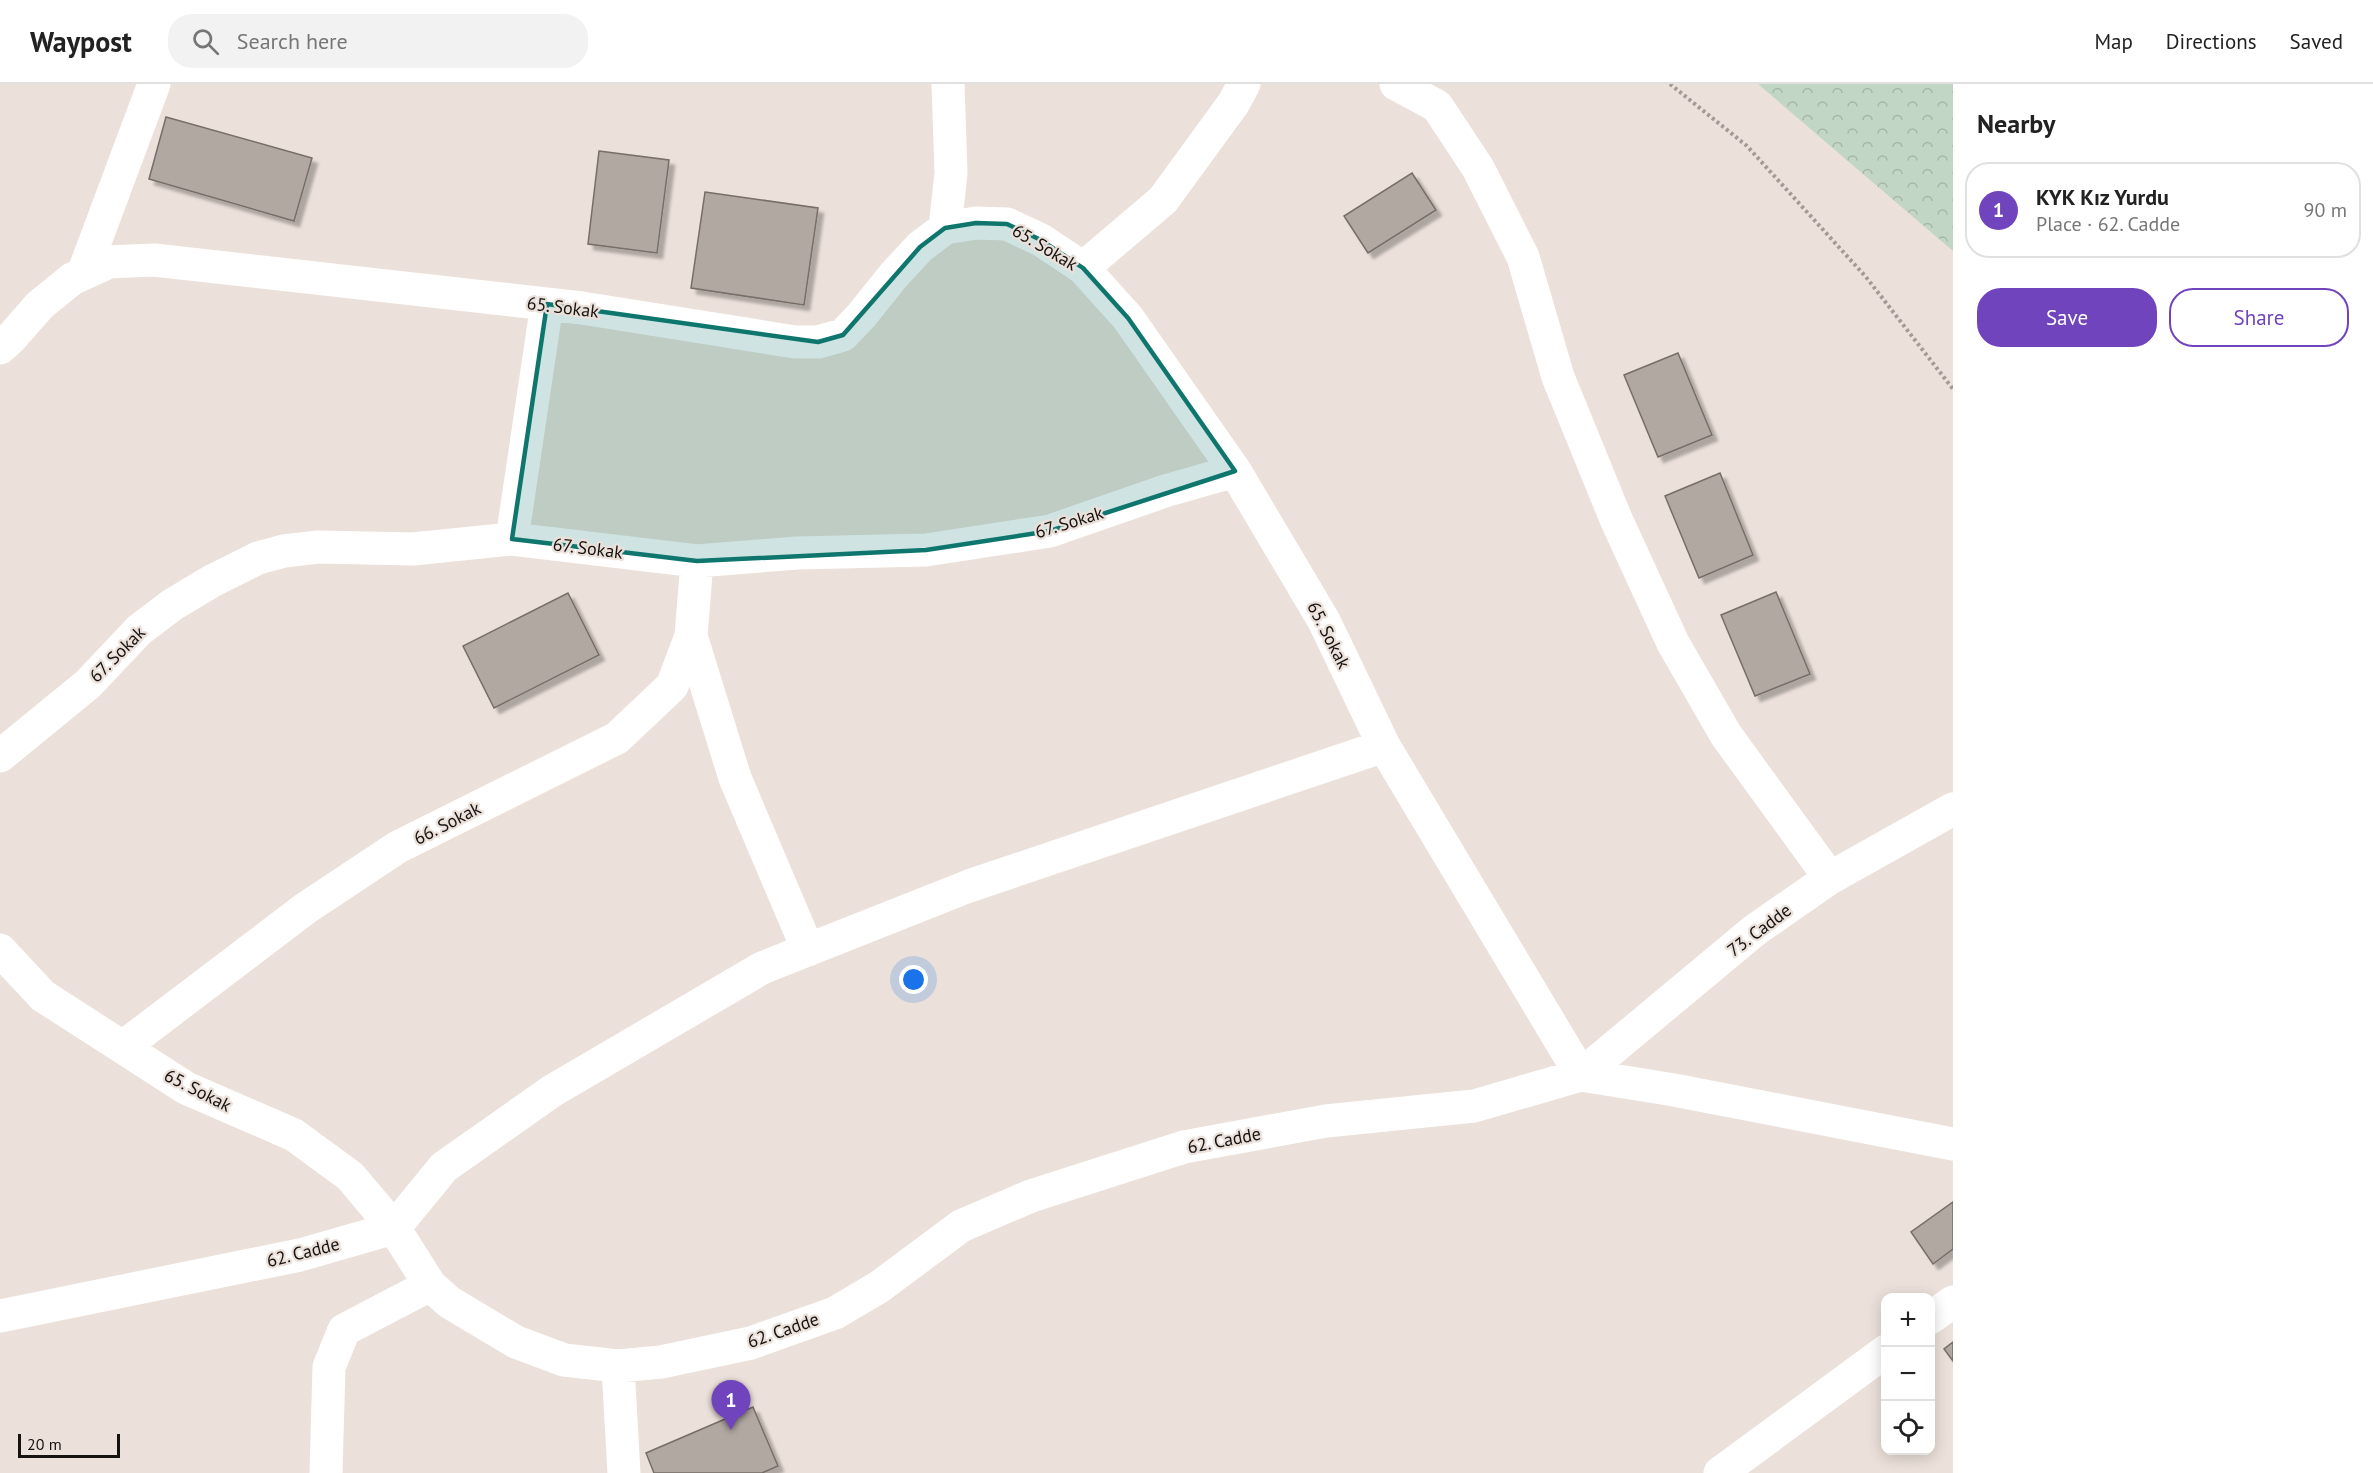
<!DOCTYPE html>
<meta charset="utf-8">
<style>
:root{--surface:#fff;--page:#f2f2f2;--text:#222;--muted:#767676;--line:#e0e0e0;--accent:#7044bd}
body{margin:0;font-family:"PT Sans",sans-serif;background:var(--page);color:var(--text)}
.controls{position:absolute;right:18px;bottom:18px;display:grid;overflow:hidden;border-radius:12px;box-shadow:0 3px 15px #0003}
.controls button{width:54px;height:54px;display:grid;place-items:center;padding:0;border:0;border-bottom:2px solid var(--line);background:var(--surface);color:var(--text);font:30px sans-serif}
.scale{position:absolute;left:18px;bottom:15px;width:102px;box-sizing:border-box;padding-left:6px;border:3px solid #15120f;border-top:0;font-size:16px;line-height:21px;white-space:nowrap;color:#15120f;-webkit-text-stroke:4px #ece1da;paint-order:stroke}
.you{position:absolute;left:914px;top:896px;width:21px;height:21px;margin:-15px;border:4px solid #fff;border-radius:50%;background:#1a73e8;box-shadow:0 0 0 9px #1a73e833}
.badge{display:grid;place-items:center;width:39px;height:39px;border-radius:50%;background:var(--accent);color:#fff;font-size:20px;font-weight:700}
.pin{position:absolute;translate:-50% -50px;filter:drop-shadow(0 2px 3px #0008)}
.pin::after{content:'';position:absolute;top:32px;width:21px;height:18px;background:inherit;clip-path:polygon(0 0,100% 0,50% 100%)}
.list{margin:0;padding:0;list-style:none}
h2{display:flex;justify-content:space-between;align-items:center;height:78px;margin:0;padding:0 24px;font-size:26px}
h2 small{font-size:20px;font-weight:400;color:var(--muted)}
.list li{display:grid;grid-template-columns:39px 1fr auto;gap:18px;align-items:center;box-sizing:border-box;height:96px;margin:0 12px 12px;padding:0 12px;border:2px solid var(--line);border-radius:24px}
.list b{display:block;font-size:22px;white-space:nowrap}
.list p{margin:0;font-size:20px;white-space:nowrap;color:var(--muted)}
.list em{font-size:20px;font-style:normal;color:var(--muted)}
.actions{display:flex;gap:12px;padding:18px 24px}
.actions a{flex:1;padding:14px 0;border:2px solid var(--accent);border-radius:24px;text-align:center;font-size:21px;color:var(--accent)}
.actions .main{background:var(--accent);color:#fff}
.icon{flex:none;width:33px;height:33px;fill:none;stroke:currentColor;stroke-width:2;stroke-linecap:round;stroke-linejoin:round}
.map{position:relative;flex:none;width:1953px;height:1389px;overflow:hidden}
header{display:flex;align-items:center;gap:36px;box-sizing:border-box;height:84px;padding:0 30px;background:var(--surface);border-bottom:2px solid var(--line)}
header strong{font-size:28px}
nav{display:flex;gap:33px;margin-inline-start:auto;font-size:21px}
.search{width:420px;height:54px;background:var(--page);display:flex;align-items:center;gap:15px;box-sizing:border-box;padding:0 21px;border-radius:24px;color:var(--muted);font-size:22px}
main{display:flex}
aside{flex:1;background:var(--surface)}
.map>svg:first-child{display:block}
.forest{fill:url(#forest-crowns)}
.building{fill:#b1a8a1;stroke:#776e67;stroke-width:1.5;filter:url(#shadow)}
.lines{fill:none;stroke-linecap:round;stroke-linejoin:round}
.path{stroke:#a39a95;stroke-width:4;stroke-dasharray:3 3;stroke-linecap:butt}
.minor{stroke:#fff;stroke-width:33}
.marked{fill:#0f766e;fill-opacity:0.2;stroke:#0f766e;stroke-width:4.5;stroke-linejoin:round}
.labels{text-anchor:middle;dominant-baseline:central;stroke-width:4.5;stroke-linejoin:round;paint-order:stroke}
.street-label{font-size:18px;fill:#15120f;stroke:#ece1da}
</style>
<header>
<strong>Waypost</strong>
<div class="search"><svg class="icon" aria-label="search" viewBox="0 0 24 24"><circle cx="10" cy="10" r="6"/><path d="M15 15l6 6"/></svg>Search here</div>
<nav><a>Map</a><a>Directions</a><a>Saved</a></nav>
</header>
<main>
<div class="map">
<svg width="1953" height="1389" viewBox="0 0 1953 1389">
<defs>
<pattern id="forest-crowns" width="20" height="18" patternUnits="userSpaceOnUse" patternTransform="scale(1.5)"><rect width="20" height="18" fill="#c2d6c5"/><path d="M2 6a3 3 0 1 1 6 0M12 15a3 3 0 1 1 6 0" fill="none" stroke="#a6b7a8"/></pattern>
<filter id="shadow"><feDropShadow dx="5.5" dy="5.5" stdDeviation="1.5" flood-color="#0004"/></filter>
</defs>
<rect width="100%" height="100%" fill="#ece1da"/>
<path class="forest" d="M1758 0H1953V167Z"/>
<path class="building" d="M166 33 312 74 294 137 149 95Z
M599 67 669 76 657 169 588 160Z
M1412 89 1436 126 1368 169 1344 132Z
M705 108 818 124 804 221 691 204Z
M1678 269 1712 351 1658 373 1624 291Z
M1720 389 1753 471 1699 494 1665 412Z
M1776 508 1810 590 1755 612 1721 531Z
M568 509 599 571 494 624 463 562Z
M1953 1118V1165L1933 1180 1911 1148Z
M1953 1258V1277L1944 1265Z
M753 1323 778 1382 762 1389H654L646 1369Z"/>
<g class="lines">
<path class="path" d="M1670 0 1747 62 1866 193 1953 305"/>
<path class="minor" d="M1396 0 1437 22 1478 84 1523 173 1558 293 1616 435 1673 559 1726 651 1830 794
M945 144 951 89 948 0
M1083 184 1163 116 1233 20 1244 0
M83 190 154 0
M0 264 10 255 40 221 72 195 109 178 154 176 582 224 795 258H818L843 251 862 231 894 191 920 163 945 144 976 139 1007 140 1041 156 1083 184 1128 234 1235 387 1324 537 1384 662 1581 991
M512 455 547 220
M691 552 735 694 808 866
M0 672 88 600 139 546 172 521 212 497 258 474 284 467 318 463 413 465 512 455 697 477 797 469 926 466 1050 447 1165 407 1235 387
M0 866 43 912 186 1004 294 1051 350 1092 394 1144 444 1083 552 1007 762 884 969 802 1384 662
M123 963 306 824 398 763 617 654 672 602 691 552 697 477
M1581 991 1674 1006 1953 1060
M0 1232 300 1171 394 1144 430 1201 449 1218 516 1258 564 1276 618 1282 661 1278 751 1259 835 1229 879 1203 961 1142 1031 1112 1184 1063 1326 1037 1474 1022 1581 991 1755 846 1830 794 1953 725
M1930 1234 1953 1218
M618 1282 624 1389
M326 1389 329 1283 344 1246 430 1201
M1720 1389 1886 1267"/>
</g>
<path class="marked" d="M976 139 1007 140 1041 156 1083 184 1128 234 1235 387 1050 447 926 466 697 477 512 455 547 220 818 258 843 251 920 163 945 144Z"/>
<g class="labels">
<g class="street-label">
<text transform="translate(1045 163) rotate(31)">65. Sokak</text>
<text transform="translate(563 223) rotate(7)">65. Sokak</text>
<text transform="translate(1069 438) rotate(-17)">67. Sokak</text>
<text transform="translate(588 464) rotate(7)">67. Sokak</text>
<text transform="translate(1329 551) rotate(63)">65. Sokak</text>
<text transform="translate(117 570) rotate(-45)">67. Sokak</text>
<text transform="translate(447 739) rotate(-27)">66. Sokak</text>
<text transform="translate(1759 846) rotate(-37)">73. Cadde</text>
<text transform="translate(198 1006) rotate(27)">65. Sokak</text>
<text transform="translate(1224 1056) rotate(-11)">62. Cadde</text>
<text transform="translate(303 1168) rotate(-14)">62. Cadde</text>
<text transform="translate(783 1246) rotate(-19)">62. Cadde</text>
</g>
</g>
</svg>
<div class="controls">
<button>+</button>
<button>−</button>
<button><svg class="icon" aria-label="locate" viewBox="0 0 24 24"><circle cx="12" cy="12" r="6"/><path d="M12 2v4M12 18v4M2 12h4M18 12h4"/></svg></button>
</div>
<div class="scale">20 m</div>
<div class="you"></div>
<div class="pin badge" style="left:731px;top:1346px">1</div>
</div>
<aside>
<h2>Nearby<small></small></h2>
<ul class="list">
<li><span class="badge">1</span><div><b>KYK Kız Yurdu</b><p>Place · 62. Cadde</p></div><em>90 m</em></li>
</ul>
<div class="actions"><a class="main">Save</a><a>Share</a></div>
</aside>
</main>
